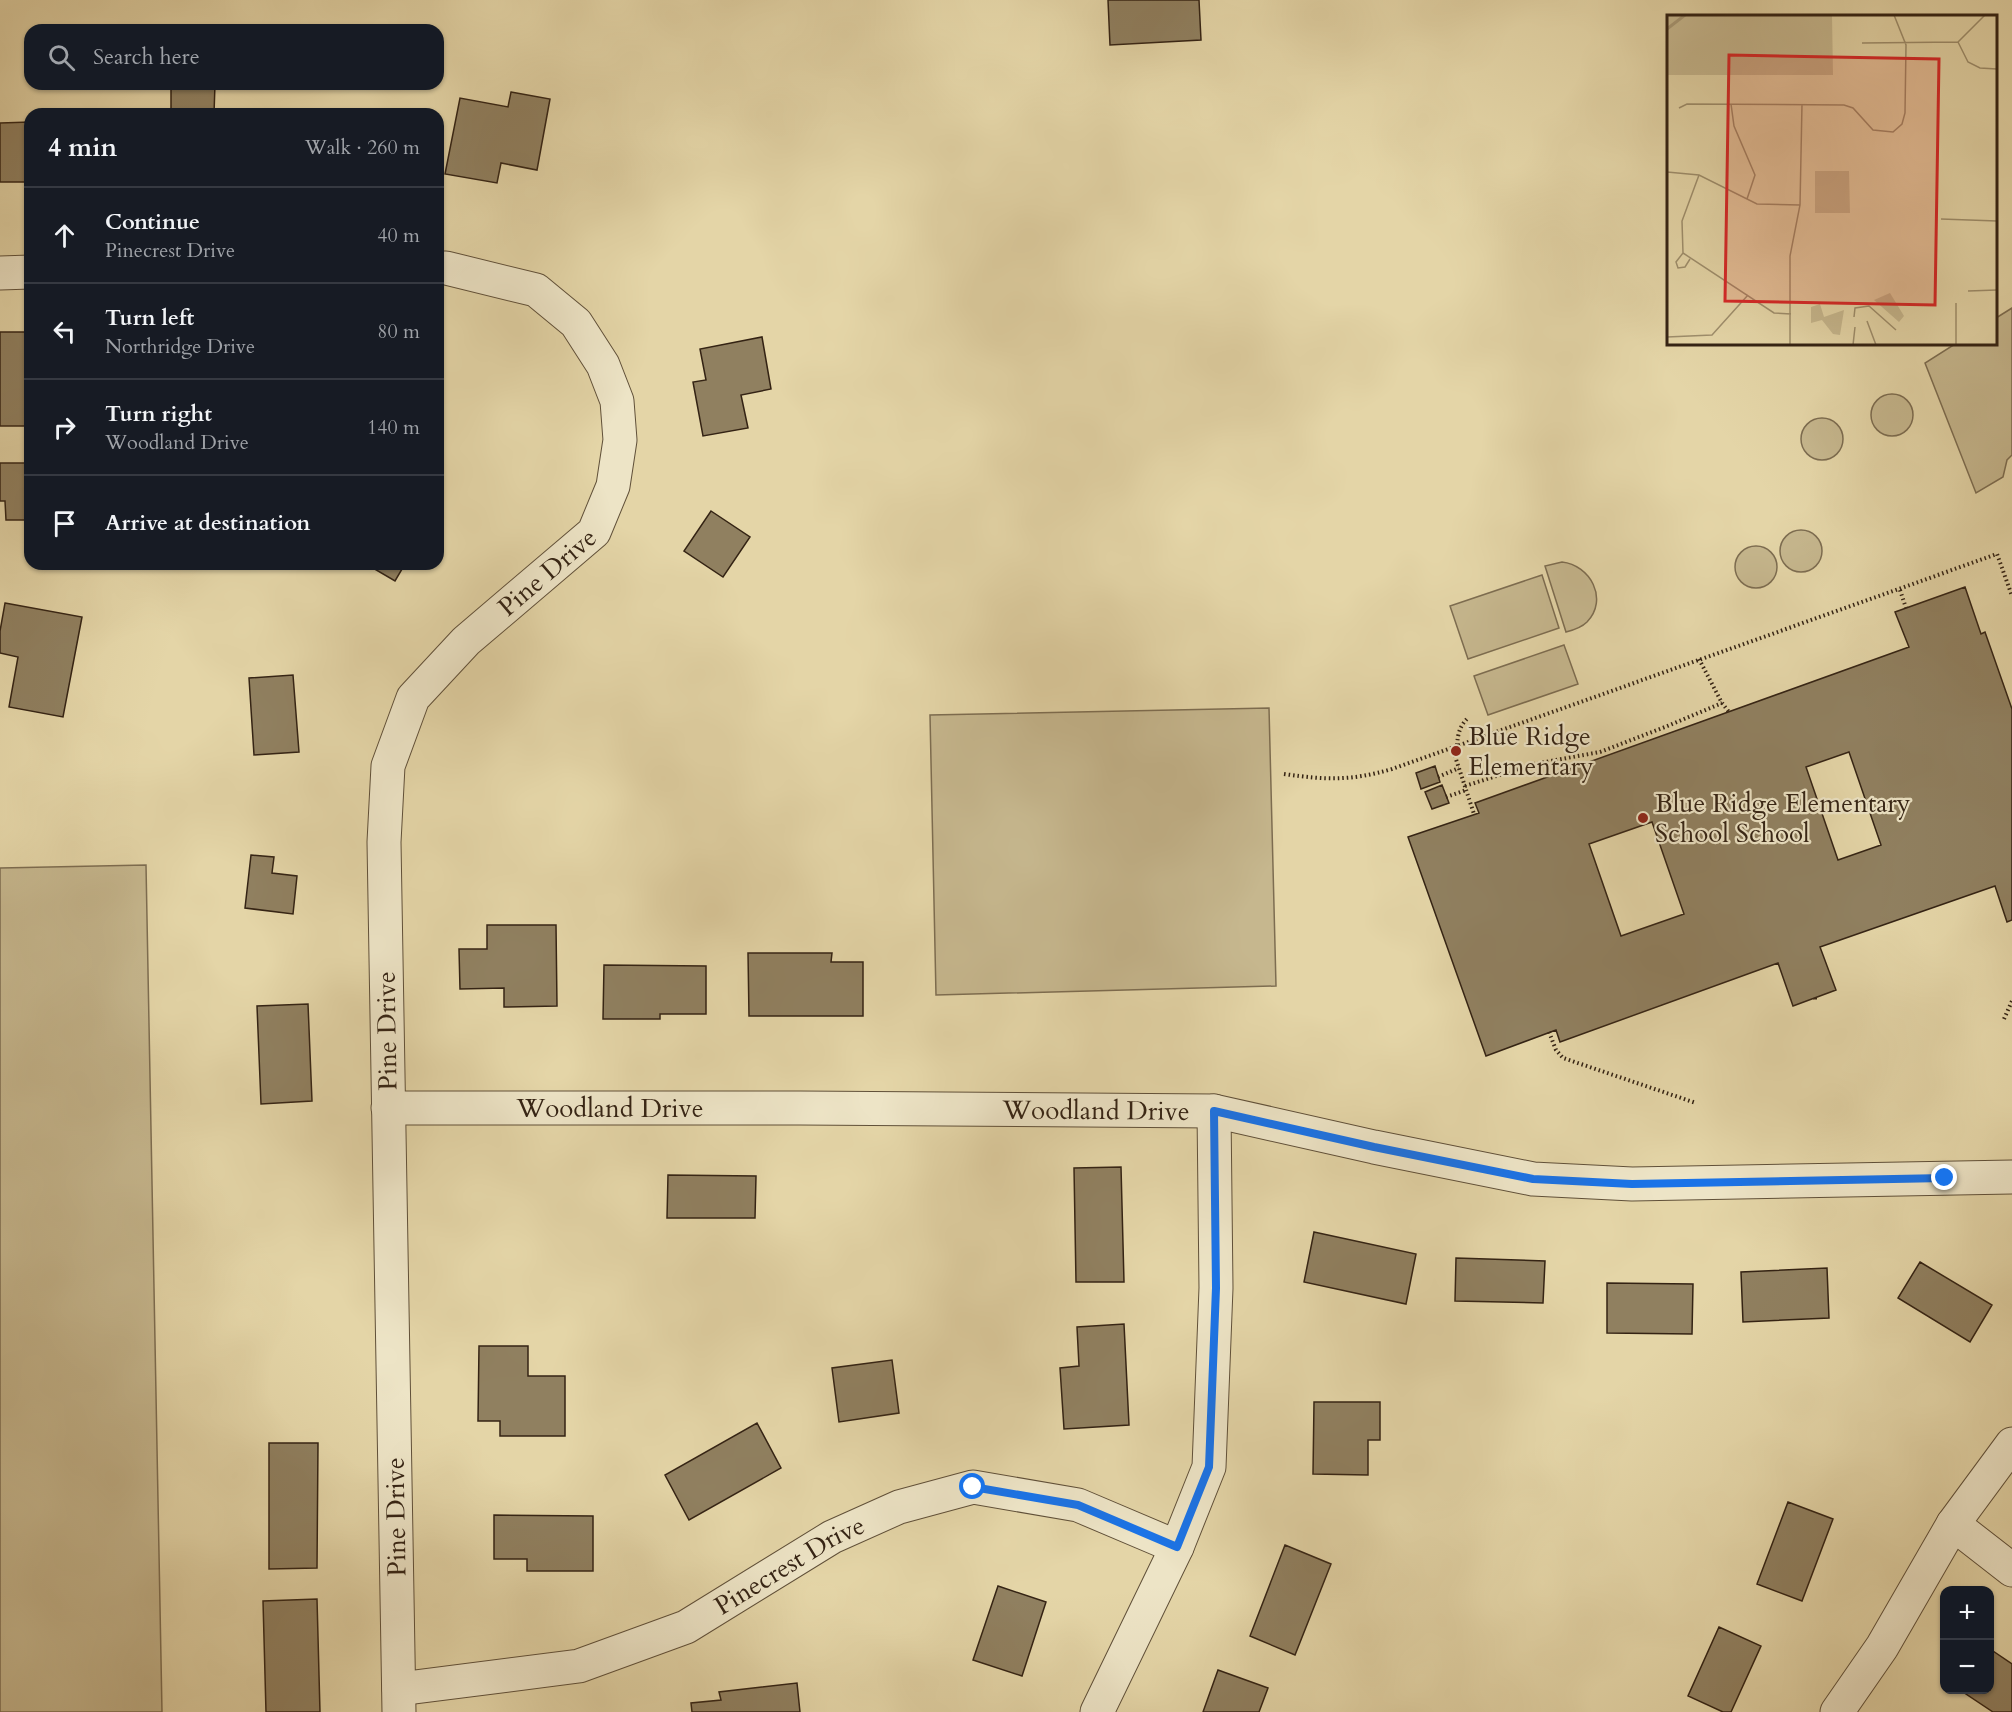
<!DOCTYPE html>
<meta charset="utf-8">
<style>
:root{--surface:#171b24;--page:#242831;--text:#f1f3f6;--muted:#9ea1a6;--line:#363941}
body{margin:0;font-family:Cardo,serif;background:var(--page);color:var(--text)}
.controls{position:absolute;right:18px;bottom:18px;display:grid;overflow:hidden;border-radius:12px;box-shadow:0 2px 4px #0004}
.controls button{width:54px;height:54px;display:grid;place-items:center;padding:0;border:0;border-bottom:2px solid var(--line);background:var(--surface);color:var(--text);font:30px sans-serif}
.stop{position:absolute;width:18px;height:18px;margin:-14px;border:4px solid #1a73e8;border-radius:50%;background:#fff}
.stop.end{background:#1a73e8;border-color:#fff;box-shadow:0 2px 6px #0008}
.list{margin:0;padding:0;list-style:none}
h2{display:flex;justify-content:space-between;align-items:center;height:78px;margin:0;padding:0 24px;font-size:26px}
h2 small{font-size:20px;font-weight:400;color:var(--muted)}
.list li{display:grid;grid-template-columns:39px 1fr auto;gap:18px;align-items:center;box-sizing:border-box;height:96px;padding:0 24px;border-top:2px solid var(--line)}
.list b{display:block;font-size:22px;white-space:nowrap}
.list p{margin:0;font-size:20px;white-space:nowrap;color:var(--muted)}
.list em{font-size:20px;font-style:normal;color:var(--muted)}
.icon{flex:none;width:33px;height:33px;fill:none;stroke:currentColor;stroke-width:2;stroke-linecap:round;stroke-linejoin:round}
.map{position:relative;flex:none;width:2012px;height:1712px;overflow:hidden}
.search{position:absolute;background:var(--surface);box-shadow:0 2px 4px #0004;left:24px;top:24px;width:420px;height:66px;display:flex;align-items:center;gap:15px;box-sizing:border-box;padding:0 21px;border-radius:18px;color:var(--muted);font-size:22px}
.panel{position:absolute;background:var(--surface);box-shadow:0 2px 4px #0004;left:24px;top:108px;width:420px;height:462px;border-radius:18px}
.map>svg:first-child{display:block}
.green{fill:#c6b78e;stroke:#7d6d51;stroke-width:1.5}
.building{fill:#908060;stroke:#342314;stroke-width:1.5;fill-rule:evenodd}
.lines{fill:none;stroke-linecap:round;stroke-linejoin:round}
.minor-casing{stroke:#605039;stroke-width:35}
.path{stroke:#342314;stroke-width:4;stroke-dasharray:1.5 3;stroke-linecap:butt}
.minor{stroke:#ede4c6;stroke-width:33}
.route{stroke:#1a73e8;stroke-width:8}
.poi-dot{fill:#8f2418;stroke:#ede4c6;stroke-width:2}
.labels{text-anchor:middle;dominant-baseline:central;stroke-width:4.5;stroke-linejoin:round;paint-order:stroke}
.street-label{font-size:26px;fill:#342314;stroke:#ede4c6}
.poi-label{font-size:26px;fill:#342314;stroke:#ede4c6;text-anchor:start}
.inset-river{fill:none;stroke:#a89875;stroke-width:3}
.inset-road{fill:none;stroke:#9e8e6c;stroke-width:1.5}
.view{fill:#d62828;fill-opacity:0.15;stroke:#d62828;stroke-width:3}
.inset-edge{fill:none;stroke:#342314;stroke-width:3}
</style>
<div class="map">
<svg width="2012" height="1712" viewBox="0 0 2012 1712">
<rect width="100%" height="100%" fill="#e4d5a7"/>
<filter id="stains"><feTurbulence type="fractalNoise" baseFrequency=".00333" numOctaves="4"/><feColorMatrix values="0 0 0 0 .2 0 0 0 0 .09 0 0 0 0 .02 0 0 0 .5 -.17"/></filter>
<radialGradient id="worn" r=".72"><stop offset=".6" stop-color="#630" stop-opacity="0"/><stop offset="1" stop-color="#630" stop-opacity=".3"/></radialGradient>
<path class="green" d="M2012 308V455L2007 460 2003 477 1976 493 1925 363 1955 344H1996V318Z
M1871 415a21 21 0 1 1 42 0a21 21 0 1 1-42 0Z
M1801 439a21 21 0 1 1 42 0a21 21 0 1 1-42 0Z
M1780 551a21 21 0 1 1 42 0a21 21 0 1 1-42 0Z
M1735 567a21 21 0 1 1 42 0a21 21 0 1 1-42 0Z
M1562 562C1590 565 1609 599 1587 622 1581 628 1574 630 1566 632L1545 566Z
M1542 575 1559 628 1468 659 1450 606Z
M1564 645 1578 684 1488 715 1474 676Z
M1269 708 1276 986 936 995 930 715Z
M146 865 162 1712H0V868Z"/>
<path class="building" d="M1108 0H1199L1201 40 1110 45Z
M171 84H215L214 114H171Z
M511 92 550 99 537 170 501 163 497 183 445 174 460 98 508 107Z
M30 122V182H0V123Z
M0 332H30V426H0Z
M762 337 771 389 741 395 748 428 703 436 693 382 706 380 700 349Z
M0 463H30V520H6L5 501H0Z
M711 511 750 537 723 577 684 551Z
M366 564H405L395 581Z
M1965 587 1981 634 1985 632 2012 709V920L2007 922 1995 886 1820 947 1836 990 1793 1006 1778 963 1560 1042 1556 1030 1486 1056 1408 837 1479 813 1475 803 1909 647 1895 612ZM1849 752 1881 845 1838 860 1806 767ZM1652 822 1684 914 1621 936 1589 844Z
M5 603 82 617 63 717 9 707 18 657 0 653V631Z
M293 675 299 752 254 755 249 678Z
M1435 766 1440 782 1421 789 1416 773Z
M1442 785 1449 803 1432 809 1425 792Z
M251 855 274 857 272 873 297 876 293 914 245 908Z
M487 925H556L557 1006 504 1007V988L460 989 459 949H487Z
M748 953H832L831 962H863V1016H749Z
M604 965 706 966V1014H660V1019H603Z
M308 1004 312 1101 261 1104 257 1006Z
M1121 1167 1124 1282H1076L1074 1168Z
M668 1175 756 1176 755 1218H667Z
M1314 1232 1416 1254 1406 1304 1304 1282Z
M1456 1258 1545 1261 1543 1303 1455 1301Z
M1920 1262 1992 1305 1970 1342 1898 1298Z
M1827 1268 1829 1318 1743 1322 1741 1272Z
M1607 1283 1693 1284 1692 1334 1607 1333Z
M1124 1324 1129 1425 1064 1429 1060 1368 1079 1366 1077 1327Z
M479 1346H528V1376H565V1436H500V1421H478Z
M892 1360 899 1413 839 1422 832 1368Z
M1314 1402H1380V1440H1368V1475L1313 1474Z
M757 1423 781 1468 689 1520 665 1475Z
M269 1443H318L317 1568 269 1569Z
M1788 1502 1833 1519 1802 1601 1757 1584Z
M494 1515 593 1516V1571H527V1559H494Z
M1285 1545 1331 1564 1295 1655 1250 1636Z
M998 1586 1046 1602 1022 1676 973 1660Z
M317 1599 320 1712H266L263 1601Z
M1719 1627 1761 1646 1731 1712H1723L1688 1696Z
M1990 1649 2012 1664V1712H1993L1960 1690H1990Z
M1218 1670 1268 1688 1259 1712H1203Z
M797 1683 800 1712H692L691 1703 721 1700 719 1692Z"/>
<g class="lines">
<g class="minor-casing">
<g id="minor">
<path d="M0 273 30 272"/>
<path id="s1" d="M388 1108H800L1214 1111 1374 1147 1533 1179 1632 1184 2012 1177"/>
<path d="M1953 1524 2012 1570"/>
<path id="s2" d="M399 1689 579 1666 686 1627 832 1537 899 1507 973 1487 1078 1505 1177 1547"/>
<path id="s3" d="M399 1712 384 842 388 766 413 698 466 641 594 532 613 486 620 440 617 401 603 365 576 323 536 290 446 268H438"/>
<path d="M1097 1712 1177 1547 1209 1467 1216 1288 1214 1111"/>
<path d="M1837 1712 1882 1647 1953 1524 2012 1444"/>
</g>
</g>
<path class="path" d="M1900 590 1906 608
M1699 659 1722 703 1729 712
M1457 745C1458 733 1460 725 1469 717
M1452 747 1474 814
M1284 774C1326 780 1351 781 1392 769L1997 554 2012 596
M1438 777 1459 768
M1465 786 1534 764 1600 752 1665 727 1722 703
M1446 797 1466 790
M1815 998V1000
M2004 1019 2012 1001
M1549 1032 1556 1050 1563 1058 1696 1103"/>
<use href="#minor" class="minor"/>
</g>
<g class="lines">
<path class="route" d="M973 1487 1078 1505 1177 1547 1209 1467 1216 1288 1214 1111 1374 1147 1533 1179 1632 1184 1945 1178"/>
</g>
<g class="poi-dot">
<circle cx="1456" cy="751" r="6"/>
<circle cx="1643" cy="818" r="6"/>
</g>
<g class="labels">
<g class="street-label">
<text stroke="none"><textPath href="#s3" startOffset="1203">Pine Drive</textPath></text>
<text transform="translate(387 1031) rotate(-91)">Pine Drive</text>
<text stroke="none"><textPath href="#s1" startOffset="222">Woodland Drive</textPath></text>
<text stroke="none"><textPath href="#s1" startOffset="708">Woodland Drive</textPath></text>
<text transform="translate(396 1517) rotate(-91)">Pine Drive</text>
<text stroke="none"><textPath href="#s2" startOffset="416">Pinecrest Drive</textPath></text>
</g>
<g class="poi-label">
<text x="1468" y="736">Blue Ridge<tspan x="1468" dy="30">Elementary</tspan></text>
<text x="1655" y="803">Blue Ridge Elementary<tspan x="1655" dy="30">School School</tspan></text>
</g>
</g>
<g transform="translate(1667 15)">
<rect width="330" height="330" fill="#e4d5a7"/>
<path d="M0 0H165L166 60H0ZM148 156H182L183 198H148ZM223 278 237 301 232 307 207 285ZM153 289 157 302 177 295 173 320 166 319 155 305 144 308V292Z" fill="#c6b78e"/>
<path class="inset-river" d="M0 14 18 0"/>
<path class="inset-road" d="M291 27 301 47 313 53 330 54M195 28 291 27 318 0M64 89 67 111 88 160 80 184M12 93 20 89 177 90 186 93 206 115 226 117 235 109 238 98 239 30 227 0M0 157 32 160 90 189 133 190M32 160 15 206 16 238 107 298 124 299M274 204 330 206M16 238 9 247 11 253 18 252 23 244M301 276 330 275M187 302 188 293 202 291 229 315M200 306 209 330M0 322 45 320 81 280M123 330V241L133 190 135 89M186 330 188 312M289 330V288"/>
<path class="view" d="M62 40 272 44 268 290 58 286Z"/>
<rect width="330" height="330" class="inset-edge"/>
</g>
<rect width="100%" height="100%" filter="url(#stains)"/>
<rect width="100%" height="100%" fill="url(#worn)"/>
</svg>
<div class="controls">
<button>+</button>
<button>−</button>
</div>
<div class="stop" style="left:973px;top:1487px"></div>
<div class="stop end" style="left:1945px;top:1178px"></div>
<div class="search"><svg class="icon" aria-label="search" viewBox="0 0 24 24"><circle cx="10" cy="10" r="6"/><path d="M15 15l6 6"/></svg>Search here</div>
<section class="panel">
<h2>4 min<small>Walk · 260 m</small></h2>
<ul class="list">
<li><svg class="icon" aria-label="ahead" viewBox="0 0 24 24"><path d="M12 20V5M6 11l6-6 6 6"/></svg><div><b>Continue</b><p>Pinecrest Drive</p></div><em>40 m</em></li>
<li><svg class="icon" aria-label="left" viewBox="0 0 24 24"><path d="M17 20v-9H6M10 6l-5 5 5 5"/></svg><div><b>Turn left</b><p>Northridge Drive</p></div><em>80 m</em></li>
<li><svg class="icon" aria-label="right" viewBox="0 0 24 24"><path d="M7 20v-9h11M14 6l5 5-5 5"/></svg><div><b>Turn right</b><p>Woodland Drive</p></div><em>140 m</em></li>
<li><svg class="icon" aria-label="arrive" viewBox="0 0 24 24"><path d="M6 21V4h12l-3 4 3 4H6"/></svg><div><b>Arrive at destination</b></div></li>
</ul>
</section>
</div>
